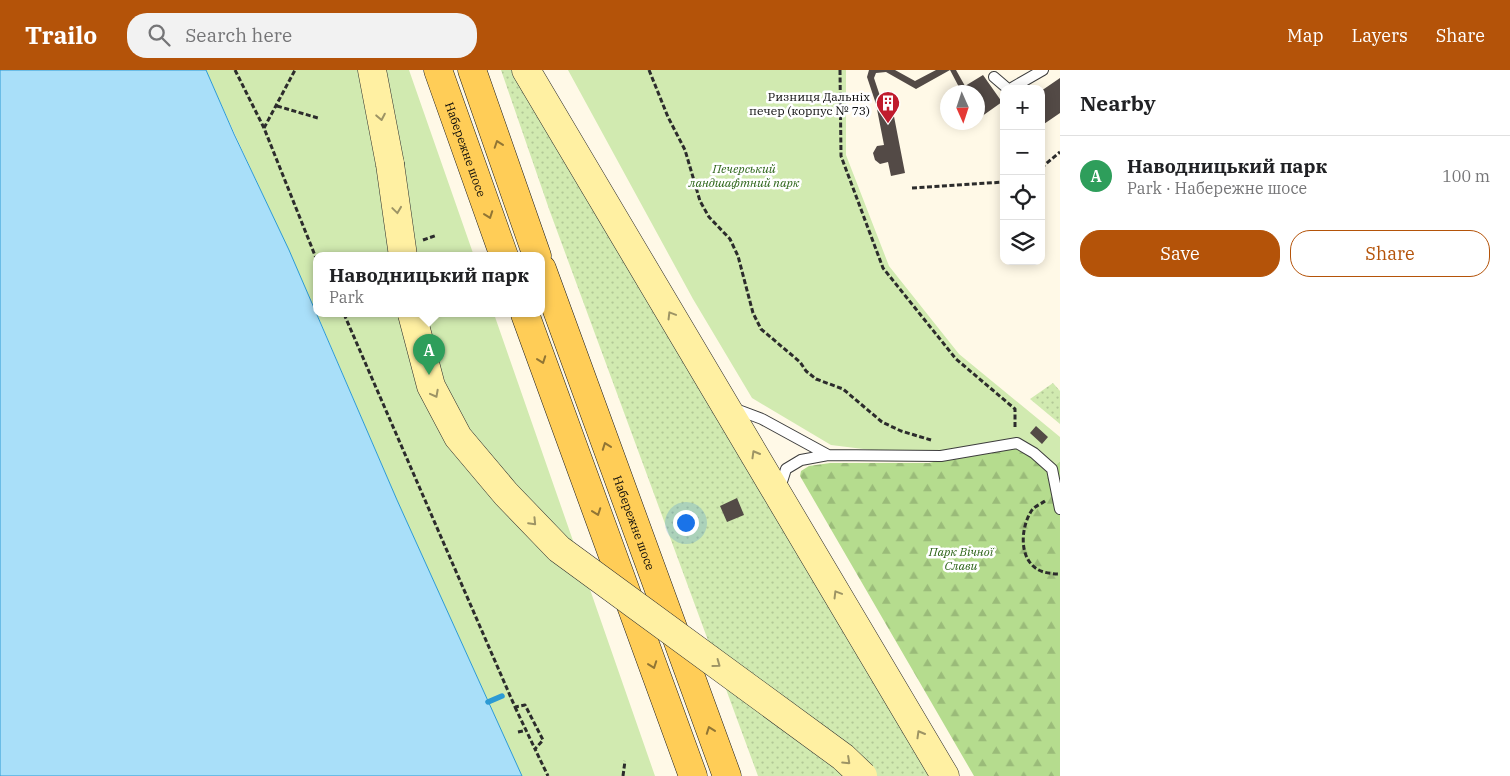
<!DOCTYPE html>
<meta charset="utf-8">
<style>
:root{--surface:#fff;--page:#f2f2f2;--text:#202124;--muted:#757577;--line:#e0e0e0;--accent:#b45309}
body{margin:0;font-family:"IBM Plex Serif",serif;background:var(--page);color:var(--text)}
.controls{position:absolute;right:15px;top:15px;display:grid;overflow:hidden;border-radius:10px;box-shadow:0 2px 12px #0003}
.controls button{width:45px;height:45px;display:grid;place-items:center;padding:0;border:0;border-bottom:1px solid var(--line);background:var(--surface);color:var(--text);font:25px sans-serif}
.compass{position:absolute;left:940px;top:15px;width:45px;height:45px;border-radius:50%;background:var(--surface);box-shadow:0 2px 12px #0003;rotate:177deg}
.you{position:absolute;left:685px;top:452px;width:18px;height:18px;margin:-12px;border:4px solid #fff;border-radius:50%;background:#1a73e8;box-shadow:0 0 0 8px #1a73e833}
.badge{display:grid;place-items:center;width:32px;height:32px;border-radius:50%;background:var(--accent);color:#fff;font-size:16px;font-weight:700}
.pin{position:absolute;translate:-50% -41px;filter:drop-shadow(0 1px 2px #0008)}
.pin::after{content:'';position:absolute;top:26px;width:18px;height:15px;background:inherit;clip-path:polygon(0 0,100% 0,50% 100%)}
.popup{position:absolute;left:313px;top:182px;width:232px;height:65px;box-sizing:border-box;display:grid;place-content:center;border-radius:10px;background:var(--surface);filter:drop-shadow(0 1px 4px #0005);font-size:16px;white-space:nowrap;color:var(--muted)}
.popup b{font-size:19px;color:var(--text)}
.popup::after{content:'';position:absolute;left:50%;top:100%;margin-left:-10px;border:10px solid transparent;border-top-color:var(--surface)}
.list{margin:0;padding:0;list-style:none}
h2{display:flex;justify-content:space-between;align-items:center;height:65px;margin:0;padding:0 20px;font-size:21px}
h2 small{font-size:16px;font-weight:400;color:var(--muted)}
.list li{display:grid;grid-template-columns:32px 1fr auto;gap:15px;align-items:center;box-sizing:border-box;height:80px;padding:0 20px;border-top:1px solid var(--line)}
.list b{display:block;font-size:19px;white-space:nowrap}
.list p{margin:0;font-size:16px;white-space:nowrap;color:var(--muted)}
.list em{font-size:16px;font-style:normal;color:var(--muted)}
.actions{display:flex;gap:10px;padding:15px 20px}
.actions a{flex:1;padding:11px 0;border:1px solid var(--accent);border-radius:20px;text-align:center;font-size:18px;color:var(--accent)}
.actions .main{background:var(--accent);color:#fff}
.icon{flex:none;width:28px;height:28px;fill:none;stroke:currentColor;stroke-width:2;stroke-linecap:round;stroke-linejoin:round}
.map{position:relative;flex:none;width:1060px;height:706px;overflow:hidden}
header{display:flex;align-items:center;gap:30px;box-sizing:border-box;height:70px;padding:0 25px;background:var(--accent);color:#fff}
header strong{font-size:24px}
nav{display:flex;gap:28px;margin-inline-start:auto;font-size:18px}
.search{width:350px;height:45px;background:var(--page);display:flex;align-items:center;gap:12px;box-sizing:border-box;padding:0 18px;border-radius:20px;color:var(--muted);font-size:19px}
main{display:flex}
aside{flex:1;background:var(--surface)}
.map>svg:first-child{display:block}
.grass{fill:url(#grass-dots)}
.forest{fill:url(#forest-firs)}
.park{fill:#d1eab0}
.water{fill:#a9dff9;stroke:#2c9ad4}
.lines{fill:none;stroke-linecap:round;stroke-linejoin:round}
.stream{stroke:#2c9ad4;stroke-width:5.5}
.building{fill:#534a46}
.lane-casing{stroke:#3d3d3d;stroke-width:12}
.secondary-casing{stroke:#2c2c2c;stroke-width:29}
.primary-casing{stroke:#1b1b1b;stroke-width:29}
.path{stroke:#2c2c2c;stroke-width:3;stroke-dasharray:5 2.5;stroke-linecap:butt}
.lane{stroke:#fff;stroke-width:10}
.secondary{stroke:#fff0a2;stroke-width:28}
.primary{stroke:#ffcd57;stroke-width:28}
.secondary-bridge-casing{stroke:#2c2c2c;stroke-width:29;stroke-linecap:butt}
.secondary-bridge{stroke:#fff0a2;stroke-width:28}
.oneway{stroke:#9d9465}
.oneway2{stroke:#917534}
.labels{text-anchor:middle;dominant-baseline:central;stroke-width:5;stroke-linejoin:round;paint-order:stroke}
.poi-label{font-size:12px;fill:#0a0a0a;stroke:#fff;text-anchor:end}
.street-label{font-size:12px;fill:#0a0a0a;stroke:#fff}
.park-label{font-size:12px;font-style:italic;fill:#2c6418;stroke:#fff}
</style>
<header>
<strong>Trailo</strong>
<div class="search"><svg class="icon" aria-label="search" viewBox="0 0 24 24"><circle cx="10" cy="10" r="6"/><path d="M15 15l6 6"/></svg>Search here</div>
<nav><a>Map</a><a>Layers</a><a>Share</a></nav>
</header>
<main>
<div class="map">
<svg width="1060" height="706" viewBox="0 0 1060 706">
<defs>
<pattern id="grass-dots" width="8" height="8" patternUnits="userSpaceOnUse" patternTransform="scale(1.25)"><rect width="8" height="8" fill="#d1eab0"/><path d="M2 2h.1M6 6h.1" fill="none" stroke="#b2c796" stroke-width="1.8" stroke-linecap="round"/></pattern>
<pattern id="forest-firs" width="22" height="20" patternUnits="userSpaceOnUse" patternTransform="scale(1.25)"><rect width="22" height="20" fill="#b5dc8e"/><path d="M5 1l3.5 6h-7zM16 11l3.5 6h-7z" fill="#9abb79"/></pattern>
</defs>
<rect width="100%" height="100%" fill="#fff9e7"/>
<path class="grass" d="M501 0H515L934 706H758L549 139Z
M1053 313 1060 321V354L1030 329Z"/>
<path class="forest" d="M1017 373 1051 399 1060 391V706H974L800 406 801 401 809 396 830 393H929Z"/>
<path class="park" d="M206 0H409L474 186H316V243C281 161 242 82 206 0Z
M568 0H846V85L889 196 959 284 1060 367V391L1052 399 1017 373 928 387 831 375 752 328 693 229Z
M317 244H494L655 706H522L397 430Z"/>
<path class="water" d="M0 0H206L234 64 289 180 397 430 522 706H0Z"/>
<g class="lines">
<path class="stream" d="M488 632 502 626"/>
</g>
<path class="building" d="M869 0H895L915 11 936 0H956L965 16 983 5 1002 32 978 49V22H957L960 19 950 0 916 19 886 2 876 3 874 8 882 32 891 31 905 103 891 106 888 92 880 94 875 90 873 83 877 76 884 75 876 34 867 7Z
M1060 8V43L1041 56V21Z
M1036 356 1048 367 1042 374 1030 363Z
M737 428 744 445 727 452 720 436Z"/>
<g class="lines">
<g class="lane-casing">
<path id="lane" d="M994 7 1008 19
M1010 19 1043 0
M733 338 762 349 828 385
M780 418 786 399 801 390 828 385 941 386 1017 373 1034 383 1052 399 1060 439"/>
</g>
<g class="secondary-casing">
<path id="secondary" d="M372 0 390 94
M526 0 945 706"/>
</g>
<g class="primary-casing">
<g id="primary">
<path id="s1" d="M438 0 504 186"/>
<path d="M472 0 537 186"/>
<path id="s2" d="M542 199 727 706"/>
<path d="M525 244 693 706"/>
</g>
</g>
<path class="path" d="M235 0 264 58 316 188
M649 0 668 47 685 80 700 131 709 147 730 169 738 186 753 243 761 259 800 292 806 301 816 309 843 319 882 352 901 361 931 370
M840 0 841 86 883 198 956 289 1015 339V359
M277 36 318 48
M264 58 295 0
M1041 98 1060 82
M912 118 1004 112
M423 170 437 165
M344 244 515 637 525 635 543 670 535 679 548 706
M1045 431C1041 434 1035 436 1032 440 1021 456 1018 487 1037 499 1043 503 1053 504 1060 504
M515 637 535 679
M518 662 527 660
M623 706 625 691"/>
<use href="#lane" class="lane"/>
<use href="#secondary" class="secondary"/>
<use href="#primary" class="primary"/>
<g class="secondary-bridge-casing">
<path id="secondary-bridge" d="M390 94 403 186
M412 244 431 316 458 367 506 424 559 479 843 687 863 706"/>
</g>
<use href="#secondary-bridge" class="secondary-bridge"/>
</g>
<defs><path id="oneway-chevron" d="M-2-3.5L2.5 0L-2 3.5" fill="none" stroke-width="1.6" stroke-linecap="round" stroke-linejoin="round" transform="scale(1.25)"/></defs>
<g class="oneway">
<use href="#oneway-chevron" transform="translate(381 47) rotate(79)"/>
<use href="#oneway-chevron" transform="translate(397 140) rotate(82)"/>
<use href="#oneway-chevron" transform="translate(671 245) rotate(-121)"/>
<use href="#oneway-chevron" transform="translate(435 324) rotate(62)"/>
<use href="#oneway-chevron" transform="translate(755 384) rotate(-120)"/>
<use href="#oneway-chevron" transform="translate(533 452) rotate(46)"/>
<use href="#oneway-chevron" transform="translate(837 524) rotate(-121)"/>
<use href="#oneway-chevron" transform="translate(717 594) rotate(36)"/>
<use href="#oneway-chevron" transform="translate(920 664) rotate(-120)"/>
<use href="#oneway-chevron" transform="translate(847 691) rotate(43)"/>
</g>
<g class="oneway2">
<use href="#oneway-chevron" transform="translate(498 74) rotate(-109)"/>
<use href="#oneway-chevron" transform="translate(489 145) rotate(70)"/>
<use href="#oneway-chevron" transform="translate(542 290) rotate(70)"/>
<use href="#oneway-chevron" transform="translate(606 376) rotate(-110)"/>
<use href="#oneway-chevron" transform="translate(597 442) rotate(70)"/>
<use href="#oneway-chevron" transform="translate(653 595) rotate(70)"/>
<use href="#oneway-chevron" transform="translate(710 660) rotate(-110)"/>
</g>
<defs>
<g id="building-pin" transform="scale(1.25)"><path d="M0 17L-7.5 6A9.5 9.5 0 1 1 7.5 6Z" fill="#c01c2d" stroke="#fff"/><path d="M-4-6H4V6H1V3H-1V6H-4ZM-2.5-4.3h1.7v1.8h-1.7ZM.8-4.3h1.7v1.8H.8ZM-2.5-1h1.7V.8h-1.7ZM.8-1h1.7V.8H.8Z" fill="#fff"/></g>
</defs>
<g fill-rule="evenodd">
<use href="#building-pin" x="888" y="33"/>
</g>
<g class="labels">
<g class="poi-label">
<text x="870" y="26">Ризниця Дальніх<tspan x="870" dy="14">печер (корпус № 73)</tspan></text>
</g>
<g class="street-label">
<text stroke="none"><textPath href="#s1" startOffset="84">Набережне шосе</textPath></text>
<text stroke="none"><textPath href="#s2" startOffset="270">Набережне шосе</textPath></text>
</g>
<g class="park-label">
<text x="744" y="98">Печерський<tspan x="744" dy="14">ландшафтний парк</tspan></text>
<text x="961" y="481">Парк Вічної<tspan x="961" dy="14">Слави</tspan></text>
</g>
</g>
</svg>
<div class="controls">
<button>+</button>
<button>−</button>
<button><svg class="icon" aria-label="locate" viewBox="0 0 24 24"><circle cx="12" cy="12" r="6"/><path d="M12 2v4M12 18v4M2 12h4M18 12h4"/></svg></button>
<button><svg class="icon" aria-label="layers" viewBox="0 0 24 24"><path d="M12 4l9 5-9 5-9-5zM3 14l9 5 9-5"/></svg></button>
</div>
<svg class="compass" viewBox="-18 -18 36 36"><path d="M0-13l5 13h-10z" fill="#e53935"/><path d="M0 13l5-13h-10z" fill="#757577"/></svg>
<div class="you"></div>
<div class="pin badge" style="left:429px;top:305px;background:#2e9e5b">A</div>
<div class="popup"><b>Наводницький парк</b>Park</div>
</div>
<aside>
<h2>Nearby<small></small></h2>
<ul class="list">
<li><span class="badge" style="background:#2e9e5b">A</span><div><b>Наводницький парк</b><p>Park · Набережне шосе</p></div><em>100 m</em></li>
</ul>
<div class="actions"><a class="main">Save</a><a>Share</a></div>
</aside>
</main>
